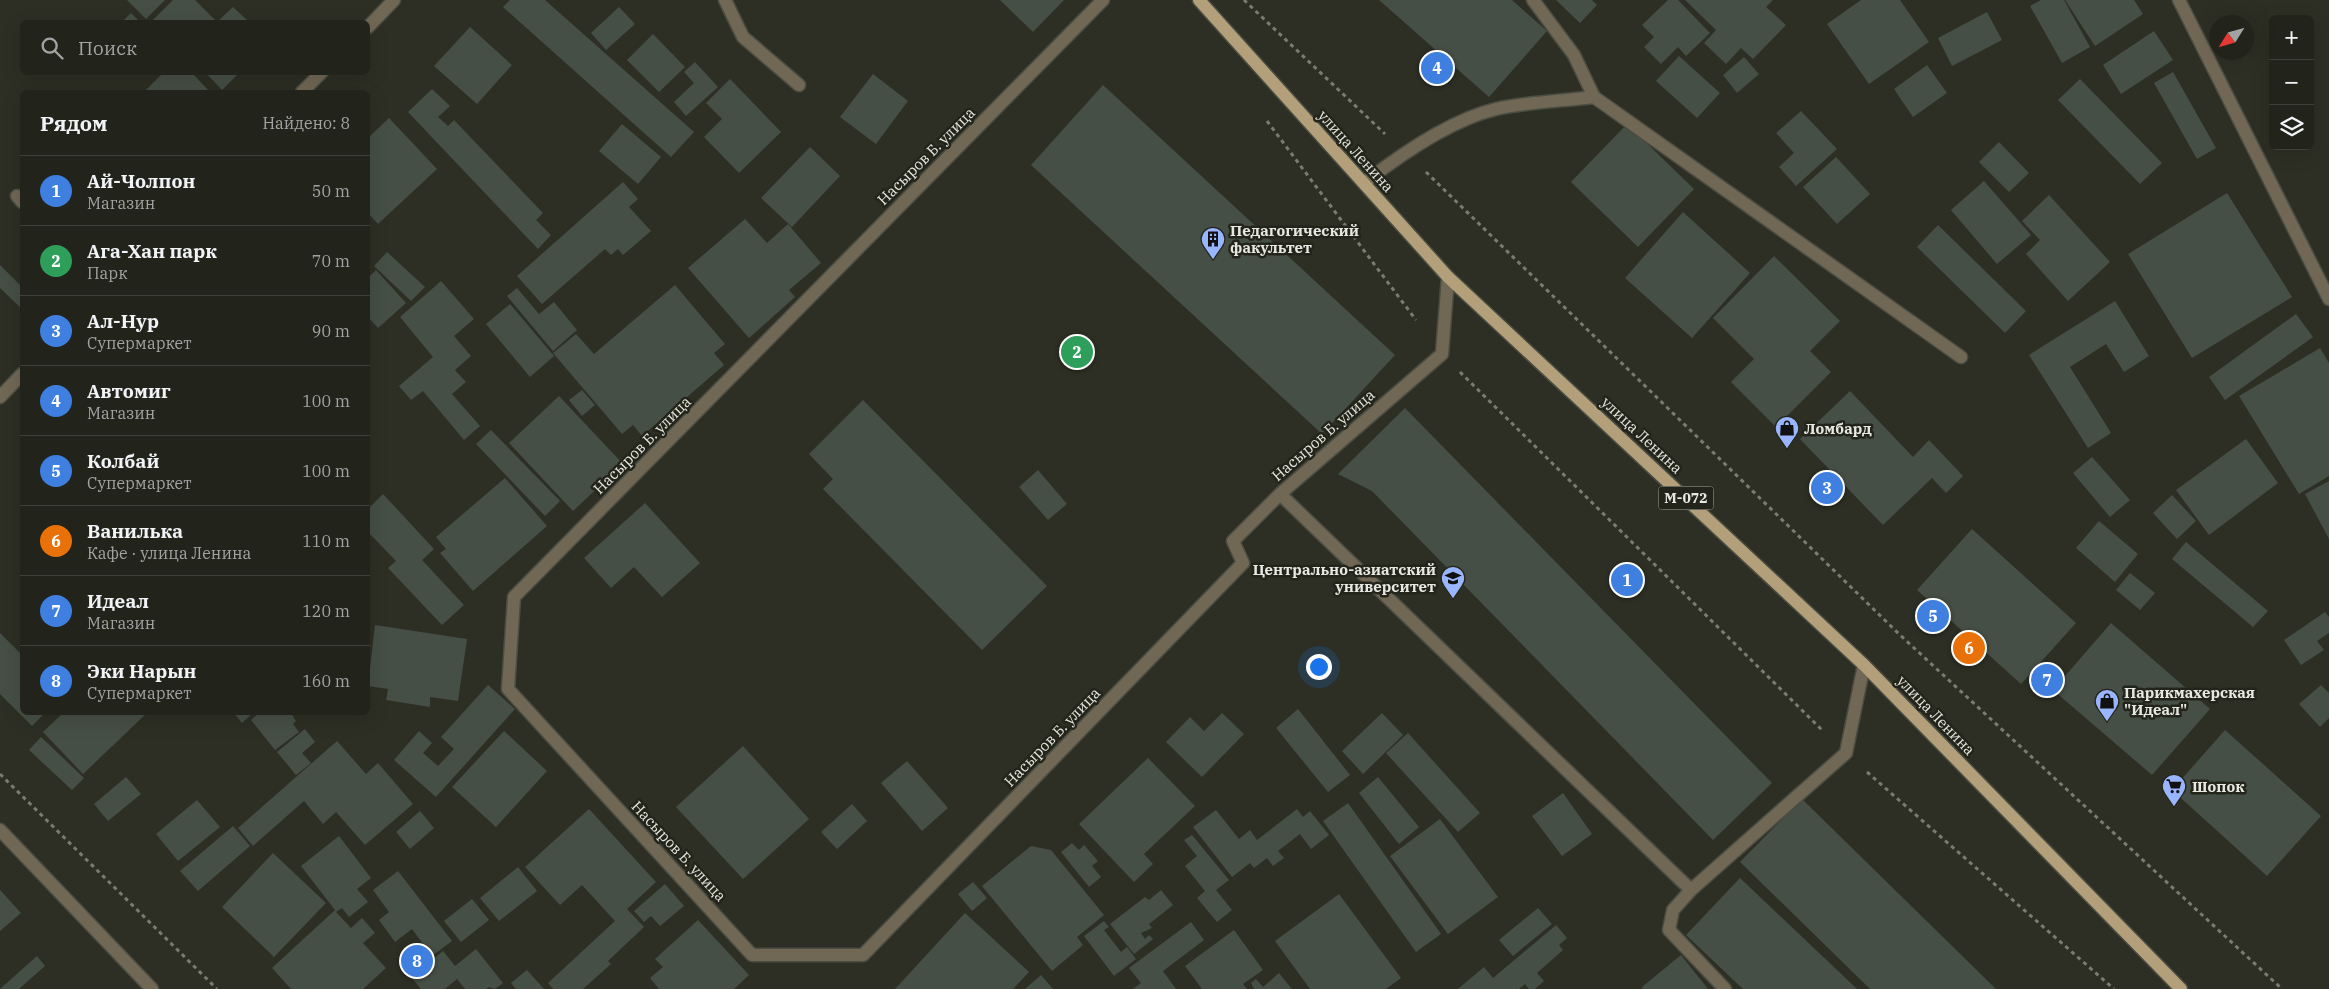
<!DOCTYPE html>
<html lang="ru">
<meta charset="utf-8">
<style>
:root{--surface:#22231b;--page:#2a2b24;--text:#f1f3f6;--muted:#a2a4a3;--line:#3f403a;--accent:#99b5fd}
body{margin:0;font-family:"IBM Plex Serif",serif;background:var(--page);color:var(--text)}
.controls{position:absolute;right:15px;top:15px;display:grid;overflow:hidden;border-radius:8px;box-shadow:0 5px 20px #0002}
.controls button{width:45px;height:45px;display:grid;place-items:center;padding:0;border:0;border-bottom:1px solid var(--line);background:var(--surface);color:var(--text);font:25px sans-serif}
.compass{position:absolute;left:2209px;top:15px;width:45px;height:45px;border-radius:50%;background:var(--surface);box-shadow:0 5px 20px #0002;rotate:233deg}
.you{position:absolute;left:1318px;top:666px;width:18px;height:18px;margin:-12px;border:4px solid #fff;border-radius:50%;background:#1a73e8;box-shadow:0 0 0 8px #1a73e833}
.badge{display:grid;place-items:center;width:32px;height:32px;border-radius:50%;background:var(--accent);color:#fff;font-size:16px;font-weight:700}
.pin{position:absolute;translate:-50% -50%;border:2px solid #fff;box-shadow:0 1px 5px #0006}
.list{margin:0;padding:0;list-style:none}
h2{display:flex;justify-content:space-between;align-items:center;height:65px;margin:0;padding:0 20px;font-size:21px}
h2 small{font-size:16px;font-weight:400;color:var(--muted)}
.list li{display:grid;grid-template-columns:32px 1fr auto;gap:15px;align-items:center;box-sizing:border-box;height:70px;padding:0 20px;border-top:1px solid var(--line)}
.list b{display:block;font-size:19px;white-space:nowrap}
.list p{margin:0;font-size:16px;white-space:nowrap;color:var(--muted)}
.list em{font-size:16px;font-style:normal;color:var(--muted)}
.icon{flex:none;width:28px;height:28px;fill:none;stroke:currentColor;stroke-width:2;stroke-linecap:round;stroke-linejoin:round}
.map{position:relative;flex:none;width:2329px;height:989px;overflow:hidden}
.search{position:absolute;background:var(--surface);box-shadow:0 5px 20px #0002;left:20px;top:20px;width:350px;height:55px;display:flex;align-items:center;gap:12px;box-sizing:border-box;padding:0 18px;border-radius:8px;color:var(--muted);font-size:19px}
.panel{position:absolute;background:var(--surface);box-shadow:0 5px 20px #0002;left:20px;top:90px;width:350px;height:625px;border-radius:8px}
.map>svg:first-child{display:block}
.building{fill:#464f46}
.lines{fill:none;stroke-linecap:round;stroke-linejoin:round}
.minor-casing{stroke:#4b4d42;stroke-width:15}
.major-casing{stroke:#4b4d42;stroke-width:15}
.path{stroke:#7a7b72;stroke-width:3;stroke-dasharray:4 4;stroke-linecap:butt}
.minor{stroke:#716755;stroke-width:12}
.major{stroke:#b3a07b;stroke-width:12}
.labels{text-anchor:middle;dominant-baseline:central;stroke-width:5;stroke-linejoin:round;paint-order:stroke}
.shield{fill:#23251a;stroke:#acaea5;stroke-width:1}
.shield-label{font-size:14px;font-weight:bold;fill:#e7e8e1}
.street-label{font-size:15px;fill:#e7e8e1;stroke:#23251a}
.poi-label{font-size:15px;font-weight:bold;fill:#e7e8e1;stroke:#23251a;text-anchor:start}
</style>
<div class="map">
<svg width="2329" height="989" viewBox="0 0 2329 989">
<rect width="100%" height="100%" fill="#2d2f24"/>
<path class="building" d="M127 0H165L146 19Z
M173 0H195L217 22 233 7 249 22H151Z
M510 0H545L694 132 671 157 503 7Z
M1000 0H1064L1033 32Z
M1379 0H1512L1547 31 1489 97Z
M1556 0H1592L1597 5 1580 23Z
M1668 0H1678L1710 33 1686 56 1678 47 1661 64 1644 47 1654 37 1642 25Z
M1685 0H1773L1766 7 1786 25 1753 59 1741 48 1726 64 1704 43 1716 30Z
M1861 0H1900L1929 42 1869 84 1827 24Z
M2041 0H2064L2090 47 2062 63 2030 6Z
M2065 0H2134L2143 14 2095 46Z
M619 7 635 24 606 50 591 33Z
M1987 12 2002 40 1952 66 1938 38Z
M131 13 140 22H122Z
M470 27 512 65 477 104 434 66Z
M2154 31 2173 60 2121 94 2103 65Z
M653 34 685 67 659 92 627 60Z
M1679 56 1720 93 1697 118 1656 81Z
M1744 57 1759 74 1737 93 1723 75Z
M695 62 718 87 686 116 674 102 694 83 684 72Z
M1927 65 1947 93 1913 117 1894 89Z
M164 72H191L210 92H144Z
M205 72H240L222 90Z
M2173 72 2216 148 2197 159 2154 83Z
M873 74 908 101 876 144 840 117Z
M730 79 781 132 739 173 704 137 722 119 706 103Z
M2080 79 2162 163 2140 184 2058 100Z
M1103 85 1395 355 1322 434 1031 165Z
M432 89 450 106 438 117 448 126 454 120 543 213 536 220 551 235 538 249 408 112Z
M1801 111 1837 149 1796 186 1779 167 1794 153 1776 133Z
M389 118 437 169 378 224 368 213V138Z
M622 124 661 157 638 184 599 151Z
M1627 124 1694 189 1638 247 1571 182Z
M1999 142 2029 173 2009 192 1979 162Z
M810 147 840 176 792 227 761 198Z
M1836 157 1870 194 1837 224 1803 187Z
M1984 181 2031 235 1997 264 1951 210Z
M623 182 638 199 629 207 651 231 623 255 618 249 611 255 605 249 542 304 517 276Z
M2227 193 2292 297 2192 358 2128 254Z
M2049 195 2110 262 2068 301 2026 254 2040 240 2022 221Z
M1683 212 1750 273 1692 338 1625 278Z
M745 219 767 243 788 224 821 263 789 290 795 297 749 338 688 268Z
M1938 225 2026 311 2005 333 1917 247Z
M387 252 425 287 411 301 374 266Z
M1774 256 1840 321 1810 351 1831 372 1776 427 1731 382 1754 359 1713 318Z
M0 265 22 287V309L0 288Z
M376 270 406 303 378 328 368 317V278Z
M441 281 474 319 454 336 471 356 455 370 466 382 452 394 480 426 464 440 423 391 411 400 399 386 433 357 400 317Z
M675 285 725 344 714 353 724 365 642 436 633 425 622 434 553 353 576 334 594 354Z
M517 288 539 314 554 302 577 330 553 351 507 296Z
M2115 301 2149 356 2124 372 2106 344 2070 367 2111 433 2088 448 2029 355Z
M510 304 554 356 530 377 486 324Z
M2296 314 2313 337 2225 400 2209 377Z
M2320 348 2329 363V476L2299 494 2239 396Z
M582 390 595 405 582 416 569 400Z
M1850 391 1913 457 1929 440 1963 476 1946 493 1932 478 1883 525 1800 439Z
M559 396 623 464 573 511 509 443Z
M863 400 1047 586 982 650 823 489 833 479 809 454Z
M1405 408 1772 783 1713 840 1372 491 1338 474Z
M491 430 560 501 545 516 476 444Z
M2246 439 2278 483 2209 535 2176 490Z
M2092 457 2130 500 2110 517 2073 473Z
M1038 470 1067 504 1048 520 1019 487Z
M505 478 547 526 473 591 440 553 446 549 436 537Z
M2329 481V539L2305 494Z
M383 494 434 549 422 560 464 605 442 625 388 568 396 561 368 532V509Z
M2172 495 2196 521 2177 539 2153 513Z
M645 503 700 563 662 597 634 567 611 588 584 558Z
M2099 521 2138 554 2115 582 2076 548Z
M1972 529 2076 623 2021 684 1917 590Z
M2186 542 2268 611 2253 627 2172 559Z
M2130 573 2155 593 2140 610 2116 590Z
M2325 612 2329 617V633L2317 641 2324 650 2301 665 2284 640Z
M2111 623 2210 709 2152 775 2053 690Z
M375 625 467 639 458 701 430 697V707L386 700 388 689 368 686Z
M0 633 22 655V712H46L32 726 0 694Z
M488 685 515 709 436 797 394 760 419 731 432 743 423 753 438 766 454 749 441 737Z
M2321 685 2329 693V718L2320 727 2299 704Z
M1298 709 1350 775 1328 792 1276 728Z
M64 712H148L83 774 43 732Z
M233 712H254L242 723Z
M260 712H290L296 721 293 724 299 732 275 750 251 720Z
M1222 713 1244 734 1202 777 1166 742 1190 717 1204 731Z
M1382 713 1403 735 1363 774 1342 751Z
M305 729 315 742 302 753 311 763 296 775 277 752Z
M2225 730 2321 816 2267 876 2172 790Z
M504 731 547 771 496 827 452 787Z
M1408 733 1480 813 1458 832 1386 753Z
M41 737 84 778 72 790 29 750Z
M337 741 366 774 378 763 413 804 365 845 336 812 323 824 304 801 253 846 238 828Z
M743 746 809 819 743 879 676 807Z
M1148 758 1195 806 1144 854 1153 864 1134 882 1079 824Z
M907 761 948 808 922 831 881 783Z
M126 777 141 794 108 821 94 804Z
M1378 777 1419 827 1399 844 1359 793Z
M1563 793 1592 834 1562 856 1532 816Z
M1802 799 1996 989H1870L1740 862Z
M197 800 220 827 178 861 156 834Z
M1348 803 1441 934 1416 952 1323 821Z
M852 804 867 821 837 849 821 832Z
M589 809 656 882 627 909 644 927 608 961 611 964 583 989H553L548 983 615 921 582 885 560 905 525 867Z
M1297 809 1303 817 1310 811 1329 835 1311 849 1300 834 1278 851 1284 858 1273 866 1267 858 1254 868 1250 863 1232 877 1193 827 1216 810 1239 839 1250 830 1257 840Z
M420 811 434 828 410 849 396 832Z
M1440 819 1498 897 1448 934 1390 856Z
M233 826 250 846 198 891 180 871Z
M1192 835 1229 880 1216 890 1232 910 1217 922 1197 898 1205 891 1185 866 1197 856 1184 840Z
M339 836 371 878 357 889 368 902 349 917 342 908 336 912 351 928 362 918 375 933 363 943 386 968 363 989H291L272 968 335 910 301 866Z
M1072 843 1079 850 1084 845 1098 861 1092 866 1101 877 1089 887 1061 852Z
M1031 846 1051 850 1104 915 1077 937 1083 945 1052 971 982 886Z
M273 853 326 903 274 957 222 907Z
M518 867 537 891 499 921 480 898Z
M398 871 452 941 408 974 402 966 426 948 412 929 395 942 379 920 389 912 373 890Z
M1740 878 1857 989H1743L1686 935Z
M973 882 987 898 972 911 958 894Z
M665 884 684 906 660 926 651 916 644 922 634 911Z
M0 890 21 913 0 931Z
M1161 890 1173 905 1149 924 1152 928 1141 933 1145 939 1149 935 1153 939 1134 954 1110 924 1145 897 1149 900Z
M1339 894 1401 978 1386 989H1310L1275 941Z
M472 899 489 920 461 942 444 921Z
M1538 908 1552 924 1513 956 1499 940Z
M965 913 1029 972 1013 989H895Z
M698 920 749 975 734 989H659L650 978 663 967 655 959Z
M1104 921 1109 927 1104 930 1121 952 1127 947 1136 959 1114 976 1084 936Z
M1191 922 1204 940 1163 971 1176 989H1133L1141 983 1129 968Z
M1556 925 1567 938 1559 945 1563 950 1537 973 1544 981 1535 989H1529L1525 984 1519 989H1458L1484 967 1493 978Z
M1234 930 1263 970 1243 984 1247 989H1202L1185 966Z
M476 949 503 983 495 989 489 987 486 989H465L457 979 445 989H421L411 977 443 951 455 966Z
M1681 955 1708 989H1643L1642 987Z
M37 956 45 966 20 988 21 989H0Z
M527 970 544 989H516L511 983Z
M1279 973 1292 989H1254L1251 983 1256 979 1263 987Z
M1041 975 1053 989H1025Z"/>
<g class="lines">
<g class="minor-casing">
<path id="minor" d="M725 0 743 37 799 85
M1103 0 514 597 508 689 752 955H863L1243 563 1233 541 1280 494 1442 354 1448 277
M1533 0 1574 55 1594 97
M2179 0 2329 299
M368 27 394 0
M302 92 322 72
M1364 183C1400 155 1450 120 1496 109 1527 102 1562 101 1594 97L1961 357
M17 196 22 202
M0 397 22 374
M1280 494 1691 890
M0 830 152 989
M1725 989 1669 930 1673 910 1691 890 1846 753 1864 665"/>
</g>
<g class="major-casing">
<path id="major" d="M1199 0 1448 277 1864 665 2181 989"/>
</g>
<path class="path" d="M1244 0 1385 134
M1267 121 1416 320
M1426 172 1899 634 2282 989
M1460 372 1822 730
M1867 772 2114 989
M0 774 217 989"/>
<use href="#minor" class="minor"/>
<use href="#major" class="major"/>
</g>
<defs>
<g id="building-pin" transform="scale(1.25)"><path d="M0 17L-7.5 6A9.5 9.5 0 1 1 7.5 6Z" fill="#99b5fd" stroke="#23251a"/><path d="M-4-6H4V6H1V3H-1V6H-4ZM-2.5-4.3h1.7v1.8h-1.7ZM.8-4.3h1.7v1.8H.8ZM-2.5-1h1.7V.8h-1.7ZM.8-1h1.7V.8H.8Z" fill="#111"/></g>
<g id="shop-pin" transform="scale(1.25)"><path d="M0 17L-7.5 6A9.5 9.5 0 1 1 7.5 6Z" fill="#99b5fd" stroke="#23251a"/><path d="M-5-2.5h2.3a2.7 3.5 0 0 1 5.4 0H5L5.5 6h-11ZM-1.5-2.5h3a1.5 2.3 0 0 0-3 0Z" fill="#111"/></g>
<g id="university-pin" transform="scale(1.25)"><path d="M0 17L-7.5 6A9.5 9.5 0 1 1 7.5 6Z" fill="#99b5fd" stroke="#23251a"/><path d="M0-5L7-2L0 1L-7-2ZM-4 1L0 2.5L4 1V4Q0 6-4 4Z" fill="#111"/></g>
<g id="supermarket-pin" transform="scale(1.25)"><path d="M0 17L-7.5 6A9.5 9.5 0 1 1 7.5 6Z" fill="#99b5fd" stroke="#23251a"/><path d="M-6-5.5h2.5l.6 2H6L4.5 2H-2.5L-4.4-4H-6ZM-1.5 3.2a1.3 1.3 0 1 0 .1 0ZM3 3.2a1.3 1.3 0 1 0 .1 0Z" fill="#111"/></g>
</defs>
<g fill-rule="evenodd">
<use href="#building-pin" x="1213" y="239"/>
<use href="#shop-pin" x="1787" y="428"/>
<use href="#university-pin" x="1453" y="578"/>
<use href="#shop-pin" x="2107" y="701"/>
<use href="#supermarket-pin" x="2174" y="786"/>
</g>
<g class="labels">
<rect class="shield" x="1658.5" y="486.5" width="55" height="23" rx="4"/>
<g class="shield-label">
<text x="1686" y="498">М-072</text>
</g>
<g class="street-label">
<text transform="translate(1356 151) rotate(48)">улица Ленина</text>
<text transform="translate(926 156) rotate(-45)">Насыров Б. улица</text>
<text transform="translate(1323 435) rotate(-41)">Насыров Б. улица</text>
<text transform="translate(1642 435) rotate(43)">улица Ленина</text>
<text transform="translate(642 445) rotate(-45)">Насыров Б. улица</text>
<text transform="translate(1936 715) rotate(46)">улица Ленина</text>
<text transform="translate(1052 737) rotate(-46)">Насыров Б. улица</text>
<text transform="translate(679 851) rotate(47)">Насыров Б. улица</text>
</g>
<g class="poi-label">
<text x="1230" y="230">Педагогический<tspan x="1230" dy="17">факультет</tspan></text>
<text x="1804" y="428">Ломбард</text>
<text x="1436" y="569" text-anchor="end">Центрально-азиатский<tspan x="1436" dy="17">университет</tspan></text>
<text x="2124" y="692">Парикмахерская<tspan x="2124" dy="17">"Идеал"</tspan></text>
<text x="2192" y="786">Шопок</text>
</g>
</g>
</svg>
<div class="controls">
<button>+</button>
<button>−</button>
<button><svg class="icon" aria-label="layers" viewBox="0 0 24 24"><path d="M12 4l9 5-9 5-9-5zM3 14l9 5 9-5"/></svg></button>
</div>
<svg class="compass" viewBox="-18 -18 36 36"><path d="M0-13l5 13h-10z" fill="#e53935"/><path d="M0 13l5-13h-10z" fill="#a2a4a3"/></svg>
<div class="you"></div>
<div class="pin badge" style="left:1627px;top:580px;background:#3f7fe0">1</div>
<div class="pin badge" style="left:1077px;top:352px;background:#2e9e5b">2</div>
<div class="pin badge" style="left:1827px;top:488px;background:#3f7fe0">3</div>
<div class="pin badge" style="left:1437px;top:68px;background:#3f7fe0">4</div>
<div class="pin badge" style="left:1933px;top:616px;background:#3f7fe0">5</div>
<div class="pin badge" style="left:1969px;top:648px;background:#e8710a">6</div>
<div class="pin badge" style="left:2047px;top:680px;background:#3f7fe0">7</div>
<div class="pin badge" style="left:417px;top:961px;background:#3f7fe0">8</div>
<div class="search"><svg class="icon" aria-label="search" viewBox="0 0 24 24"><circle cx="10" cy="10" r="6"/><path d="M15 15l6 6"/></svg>Поиск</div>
<section class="panel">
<h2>Рядом<small>Найдено: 8</small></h2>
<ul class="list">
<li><span class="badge" style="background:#3f7fe0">1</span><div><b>Ай-Чолпон</b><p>Магазин</p></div><em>50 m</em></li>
<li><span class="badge" style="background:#2e9e5b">2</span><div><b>Ага-Хан парк</b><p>Парк</p></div><em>70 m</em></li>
<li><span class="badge" style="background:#3f7fe0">3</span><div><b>Ал-Нур</b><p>Супермаркет</p></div><em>90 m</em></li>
<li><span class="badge" style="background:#3f7fe0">4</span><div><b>Автомиг</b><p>Магазин</p></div><em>100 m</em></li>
<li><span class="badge" style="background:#3f7fe0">5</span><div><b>Колбай</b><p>Супермаркет</p></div><em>100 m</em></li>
<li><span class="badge" style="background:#e8710a">6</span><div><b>Ванилька</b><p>Кафе · улица Ленина</p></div><em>110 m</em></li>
<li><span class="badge" style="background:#3f7fe0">7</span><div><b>Идеал</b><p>Магазин</p></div><em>120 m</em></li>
<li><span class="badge" style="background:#3f7fe0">8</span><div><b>Эки Нарын</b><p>Супермаркет</p></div><em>160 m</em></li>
</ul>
</section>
</div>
